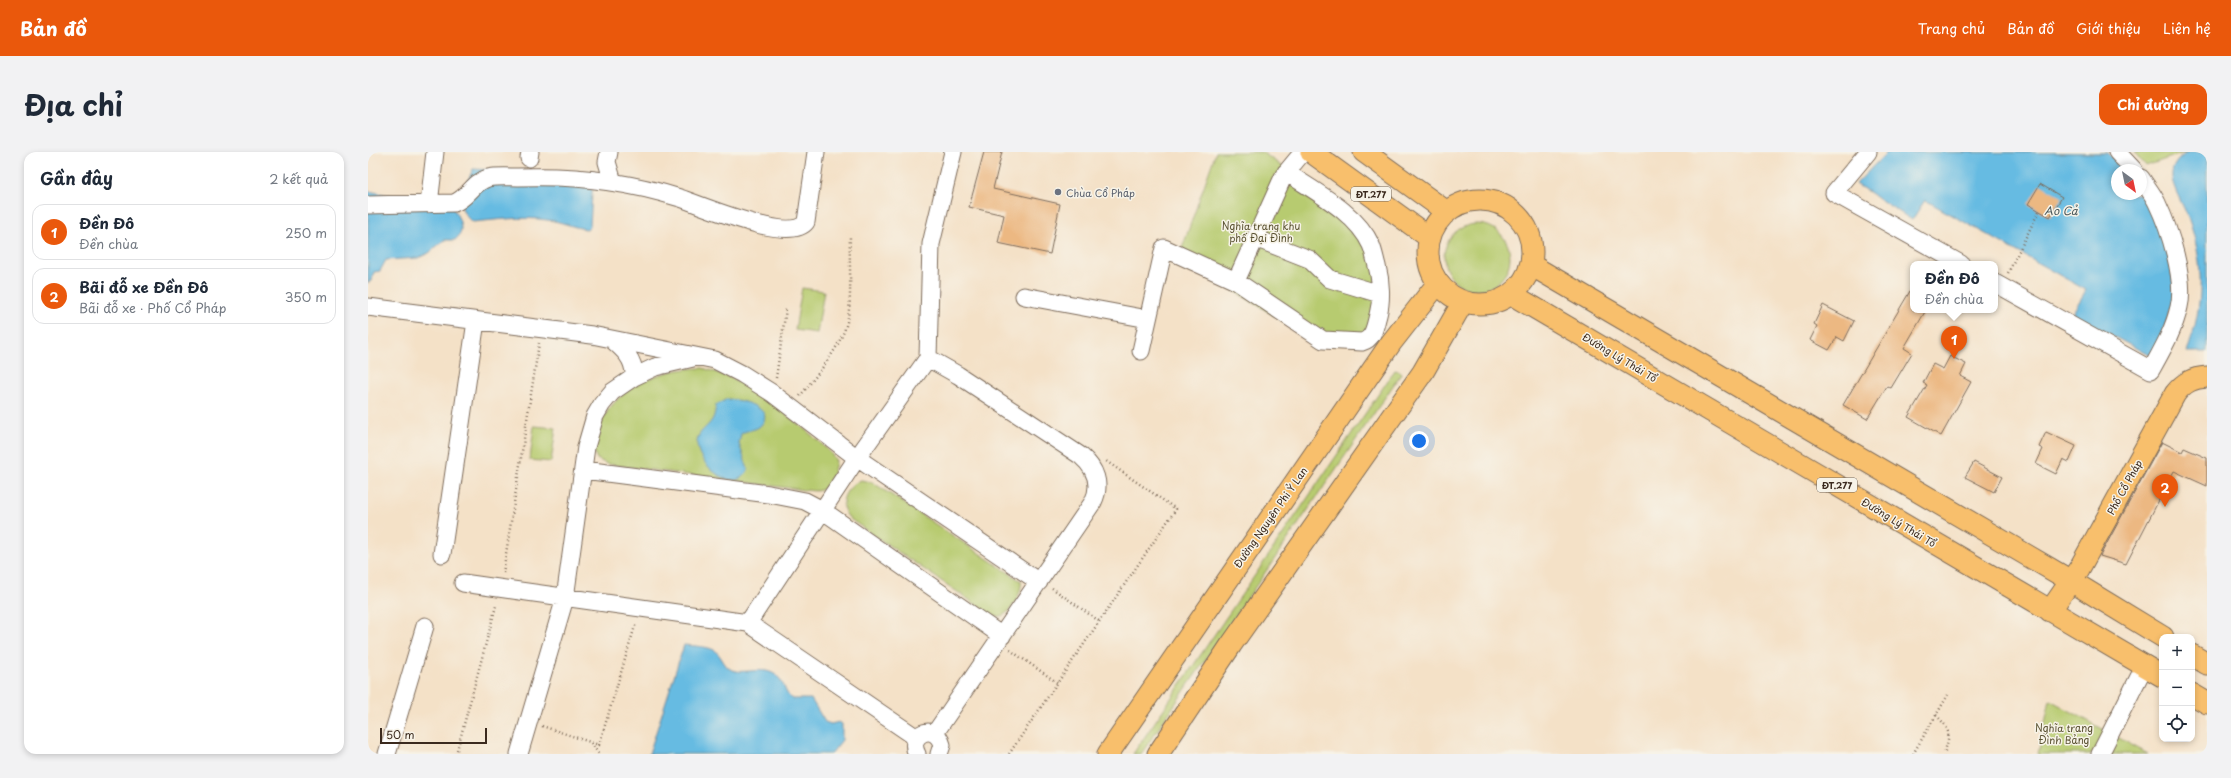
<!DOCTYPE html>
<html lang="vi">
<meta charset="utf-8">
<style>
:root{--surface:#fff;--page:#f2f2f3;--text:#1f2937;--muted:#747a83;--line:#e0e1e3;--accent:#ea580c}
body{margin:0;font-family:"Playpen Sans",sans-serif;background:var(--page);color:var(--text)}
.controls{position:absolute;right:12px;bottom:12px;display:grid;overflow:hidden;border-radius:8px;box-shadow:0 2px 6px #0003}
.controls button{width:36px;height:36px;display:grid;place-items:center;padding:0;border:0;border-bottom:1px solid var(--line);background:var(--surface);color:var(--text);font:20px sans-serif}
.compass{position:absolute;left:1743px;top:12px;width:36px;height:36px;border-radius:50%;background:var(--surface);box-shadow:0 2px 6px #0003;rotate:147deg}
.scale{position:absolute;left:12px;bottom:10px;width:107px;box-sizing:border-box;padding-left:4px;border:2px solid #3b2a1e;border-top:0;font-size:11px;line-height:14px;white-space:nowrap;color:#3b2a1e;-webkit-text-stroke:3px #f7f3e8;paint-order:stroke}
.you{position:absolute;left:1051px;top:289px;width:14px;height:14px;margin:-10px;border:3px solid #fff;border-radius:50%;background:#1a73e8;box-shadow:0 0 0 6px #1a73e833}
.badge{display:grid;place-items:center;width:26px;height:26px;border-radius:50%;background:var(--accent);color:#fff;font-size:13px;font-weight:700}
.pin{position:absolute;translate:-50% -33px;filter:drop-shadow(0 1px 2px #0008)}
.pin::after{content:'';position:absolute;top:21px;width:14px;height:12px;background:inherit;clip-path:polygon(0 0,100% 0,50% 100%)}
.popup{position:absolute;left:1542px;top:109px;width:88px;height:52px;box-sizing:border-box;display:grid;place-content:center;border-radius:8px;background:var(--surface);filter:drop-shadow(0 1px 3px #0005);font-size:13px;white-space:nowrap;color:var(--muted)}
.popup b{font-size:15px;color:var(--text)}
.popup::after{content:'';position:absolute;left:50%;top:100%;margin-left:-8px;border:8px solid transparent;border-top-color:var(--surface)}
.list{margin:0;padding:0;list-style:none}
h2{display:flex;justify-content:space-between;align-items:center;height:52px;margin:0;padding:0 16px;font-size:17px}
h2 small{font-size:13px;font-weight:400;color:var(--muted)}
.list li{display:grid;grid-template-columns:26px 1fr auto;gap:12px;align-items:center;box-sizing:border-box;height:56px;margin:0 8px 8px;padding:0 8px;border:1px solid var(--line);border-radius:12px}
.list b{display:block;font-size:15px;white-space:nowrap}
.list p{margin:0;font-size:13px;white-space:nowrap;color:var(--muted)}
.list em{font-size:13px;font-style:normal;color:var(--muted)}
.icon{flex:none;width:22px;height:22px;fill:none;stroke:currentColor;stroke-width:2;stroke-linecap:round;stroke-linejoin:round}
.map{position:relative;flex:none;width:1839px;height:602px;overflow:hidden;border-radius:12px}
header{display:flex;align-items:center;gap:24px;box-sizing:border-box;height:56px;padding:0 20px;background:var(--accent);color:#fff}
header strong{font-size:19px}
nav{display:flex;gap:22px;margin-inline-start:auto;font-size:14px}
.intro{display:flex;align-items:center;justify-content:space-between;box-sizing:border-box;height:96px;padding:0 24px}
h1{margin:0;font-size:28px}
.button{padding:10px 18px;border-radius:12px;background:var(--accent);color:#fff;font-size:14px;font-weight:700}
main{display:flex;gap:24px;padding:0 24px}
aside{flex:1;background:var(--surface);border-radius:12px;box-shadow:0 2px 6px #0003}
.map>svg:first-child{display:block}
.green{fill:#b7cb6f;stroke:#797a46}
.water{fill:#66bbe2;stroke:#507280}
.building{fill:#ecb882}
.lines{fill:none;stroke-linecap:round;stroke-linejoin:round}
.minor-casing{stroke:#7c6a59;stroke-width:19}
.major-casing{stroke:#7c6a59;stroke-width:23}
.path{stroke:#7c6a59;stroke-width:2.5;stroke-dasharray:1 3;stroke-linecap:butt}
.minor{stroke:#fff;stroke-width:17}
.major{stroke:#f8bf6c;stroke-width:21}
.worship-dot{fill:#6b7280;stroke:#f7f3e8;stroke-width:1.5}
.labels{text-anchor:middle;dominant-baseline:central;stroke-width:3;stroke-linejoin:round;paint-order:stroke}
.shield{fill:#f7f3e8;stroke:#73665b;stroke-width:1}
.shield-label{font-size:9px;font-weight:bold;fill:#3b2a1e}
.worship-label{font-size:10px;fill:#5b616d;stroke:#f7f3e8;text-anchor:start}
.park-label{font-size:10px;fill:#5a5232;stroke:#f7f3e8}
.street-label{font-size:10px;fill:#3b2a1e;stroke:#f7f3e8}
.water-label{font-size:11px;font-style:italic;fill:#485659;stroke:#f7f3e8}
</style>
<header>
<strong>Bản đồ</strong>
<nav><a>Trang chủ</a><a>Bản đồ</a><a>Giới thiệu</a><a>Liên hệ</a></nav>
</header>
<div class="intro"><h1>Địa chỉ</h1><a class="button">Chỉ đường</a></div>
<main>
<aside>
<h2>Gần đây<small>2 kết quả</small></h2>
<ul class="list">
<li><span class="badge">1</span><div><b>Đền Đô</b><p>Đền chùa</p></div><em>250 m</em></li>
<li><span class="badge">2</span><div><b>Bãi đỗ xe Đền Đô</b><p>Bãi đỗ xe · Phố Cổ Pháp</p></div><em>350 m</em></li>
</ul>
</aside>
<div class="map">
<svg width="1839" height="602" viewBox="0 0 1839 602">
<rect width="100%" height="100%" fill="#f7f3e8"/>
<filter id="ink" filterUnits="userSpaceOnUse"><feTurbulence type="fractalNoise" baseFrequency=".025" numOctaves="2"/><feDisplacementMap in="SourceGraphic" scale="8" xChannelSelector="R" yChannelSelector="G"/><feConvolveMatrix kernelMatrix="1 2 1 2 8 2 1 2 1" color-interpolation-filters="sRGB"/></filter>
<filter id="wash" filterUnits="userSpaceOnUse"><feTurbulence type="fractalNoise" baseFrequency=".012" numOctaves="4" result="noise"/><feDisplacementMap in="SourceGraphic" scale="16" xChannelSelector="R" yChannelSelector="G"/><feGaussianBlur stdDeviation="0.9" result="paint"/><feColorMatrix in="noise" values="0 0 0 0 0 0 0 0 0 0 0 0 0 0 0 0 0 1.4 0 .05"/><feComposite in="paint" operator="in"/></filter>
<g filter="url(#wash)">
<rect width="100%" height="100%" fill="#f4e1c7"/>
<path class="green" d="M848 0H894L986 66 1009 98 1005 185 946 188 811 105Z
M1766 0H1818L1778 14Z
M1076 105a33 33 0 1 1 66 0a33 33 0 1 1-66 0Z
M434 136 456 139 449 181 427 178Z
M335 216C346 220 358 223 369 229 388 239 461 292 468 309 467 318 461 334 453 338 448 340 441 338 436 338L239 312 229 307C224 297 226 291 229 281 243 236 291 216 335 216Z
M1027 218 1032 219 1033 222 773 602H765Z
M166 274 188 276 183 310 162 308Z
M493 328 504 330 653 429C655 437 645 458 637 462 633 465 629 464 625 464L482 367C468 352 477 336 493 328Z
M1682 548 1780 602H1670Z"/>
<path class="water" d="M1519 0 1739 1 1758 18H1749V42H1773V38L1800 95 1807 144 1786 206 1704 162 1718 138 1557 48 1544 68 1488 32Z
M1819 0H1839V200H1819C1836 152 1837 113 1820 65 1816 55 1804 34 1804 25 1803 13 1811 7 1819 0Z
M105 17 194 21 225 26 222 74 219 77C206 76 193 69 179 68 153 64 130 68 104 70 93 61 90 48 93 35L98 33Z
M0 39 31 45 79 46C85 58 102 76 87 88H76L61 101 50 106 18 108 12 119 6 120 3 129 0 131Z
M359 247C370 247 409 256 393 273 388 279 379 277 373 282L371 292 380 317C368 345 329 313 329 291 329 280 339 276 344 268 347 263 347 258 348 253Z
M316 493C325 494 338 494 346 498 355 504 356 518 368 519 382 521 397 514 409 524 417 531 416 541 424 547H443L457 570 463 572 471 570 474 572V588L463 602H281Z"/>
<g id="blocks">
<path class="building" d="M616 0H634L625 37 692 52 682 102 630 91 636 63 601 55Z
M1672 32 1694 45 1682 65 1660 52Z
M1545 134V158H1558L1536 196 1544 201 1523 236 1519 234 1499 267 1475 253Z
M1455 153 1486 169 1476 189 1469 185 1461 198 1442 188 1449 174 1446 172Z
M1582 204 1598 212 1592 224 1603 230 1573 284 1540 265 1559 233 1555 231 1565 212 1575 217Z
M1678 280 1708 294 1701 310 1695 307 1688 322 1668 312 1675 297 1671 295Z
M1794 290 1814 300 1816 296 1839 306V334L1806 319 1758 412 1732 404Z
M1606 310 1634 325 1626 340 1597 325Z"/>
</g>
</g>
<g filter="url(#ink)">
<use href="#blocks" fill-opacity="0" stroke="#7c6a59" stroke-width="1"/>
<g class="lines">
<g class="minor-casing">
<path id="minor" d="M241 0 239 10 245 30
M1500 0 1466 41 1593 112
M1749 0 1766 18
M161 6 162 0
M61 52 67 0
M0 53 86 51C100 46 105 30 120 26 129 24 140 25 150 25 205 23 259 29 312 46 334 53 422 92 438 70L448 0
M887 86 941 107 962 127 1012 142
M868 129 955 188 994 190C1006 187 1007 173 1010 163 1014 148 1013 129 1009 114 1007 107 1006 100 1003 93 988 60 947 40 918 20
M1627 131 1783 218C1794 198 1806 178 1811 155 1818 127 1801 76 1789 51 1785 42 1778 34 1773 26
M656 144 780 167
M0 155 224 183 347 208 374 222 404 241 489 306 671 430
M243 187C255 197 267 207 266 225
M773 199 796 96 868 129 916 23 935 0
M560 206 590 223 713 304C727 316 734 332 725 350L567 581
M216 318 401 342 437 349 454 358 634 484
M74 402 108 169
M95 431 380 471 549 586
M380 471 489 306 560 206 563 92 585 0
M19 602 57 474
M151 602 197 446 218 295 227 264 234 252 244 240 266 225 287 215 325 206
M549 602C538 582 568 569 574 593L571 602
M1732 602 1777 513"/>
</g>
<g class="major-casing">
<path id="major" d="M943 0 1062 86
M996 0 1079 60
M1060 100a52 52 0 1 1 104 0a52 52 0 1 1-104 0Z
M1163 113 1703 429 1795 485
M1143 142 1794 524
M1682 459 1711 417 1807 242C1816 230 1825 226 1839 225
M1824 503 1839 512
M1824 542 1839 551
M740 602 1023 191 1070 131
M790 602 863 493 1055 220 1095 150"/>
</g>
<path class="path" d="M1640 121 1671 59
M408 226 418 157
M432 244C448 224 476 192 480 165 484 140 481 111 482 85
M135 421 171 191
M684 436 731 469
M642 498 690 531
M1568 563C1584 579 1582 582 1576 602
M174 574 231 593 268 471
M223 591 231 602
M88 602 128 454
M641 602 808 357 738 309
M1545 602 1580 543"/>
<use href="#minor" class="minor"/>
<use href="#major" class="major"/>
</g>
</g>
<circle class="worship-dot" cx="690" cy="40" r="4"/>
<g class="labels">
<g class="shield">
<rect x="983" y="35" width="40" height="14" rx="3"/>
<rect x="1449" y="326" width="40" height="14" rx="3"/>
</g>
<g class="shield-label">
<text x="1003" y="42">ĐT.277</text>
<text x="1469" y="333">ĐT.277</text>
</g>
<g class="worship-label">
<text x="698" y="40">Chùa Cổ Pháp</text>
</g>
<g class="park-label">
<text x="893" y="73">Nghĩa trang khu<tspan x="893" dy="12">phố Đại Đình</tspan></text>
<text x="1696" y="575">Nghĩa trang<tspan x="1696" dy="12">Đình Bảng</tspan></text>
</g>
<g class="street-label">
<text transform="translate(1252 205) rotate(31)">Đường Lý Thái Tổ</text>
<text transform="translate(1756 335) rotate(-61)">Phố Cổ Pháp</text>
<text transform="translate(902 365) rotate(-55)">Đường Nguyên Phi Ỷ Lan</text>
<text transform="translate(1531 370) rotate(31)">Đường Lý Thái Tổ</text>
</g>
<g class="water-label">
<text x="1693" y="58">Ao Cả</text>
</g>
</g>
</svg>
<div class="controls">
<button>+</button>
<button>−</button>
<button><svg class="icon" aria-label="locate" viewBox="0 0 24 24"><circle cx="12" cy="12" r="6"/><path d="M12 2v4M12 18v4M2 12h4M18 12h4"/></svg></button>
</div>
<svg class="compass" viewBox="-18 -18 36 36"><path d="M0-13l5 13h-10z" fill="#e53935"/><path d="M0 13l5-13h-10z" fill="#747a83"/></svg>
<div class="scale">50 m</div>
<div class="you"></div>
<div class="pin badge" style="left:1586px;top:207px">1</div>
<div class="popup"><b>Đền Đô</b>Đền chùa</div>
<div class="pin badge" style="left:1797px;top:355px">2</div>
</div>
</main>
